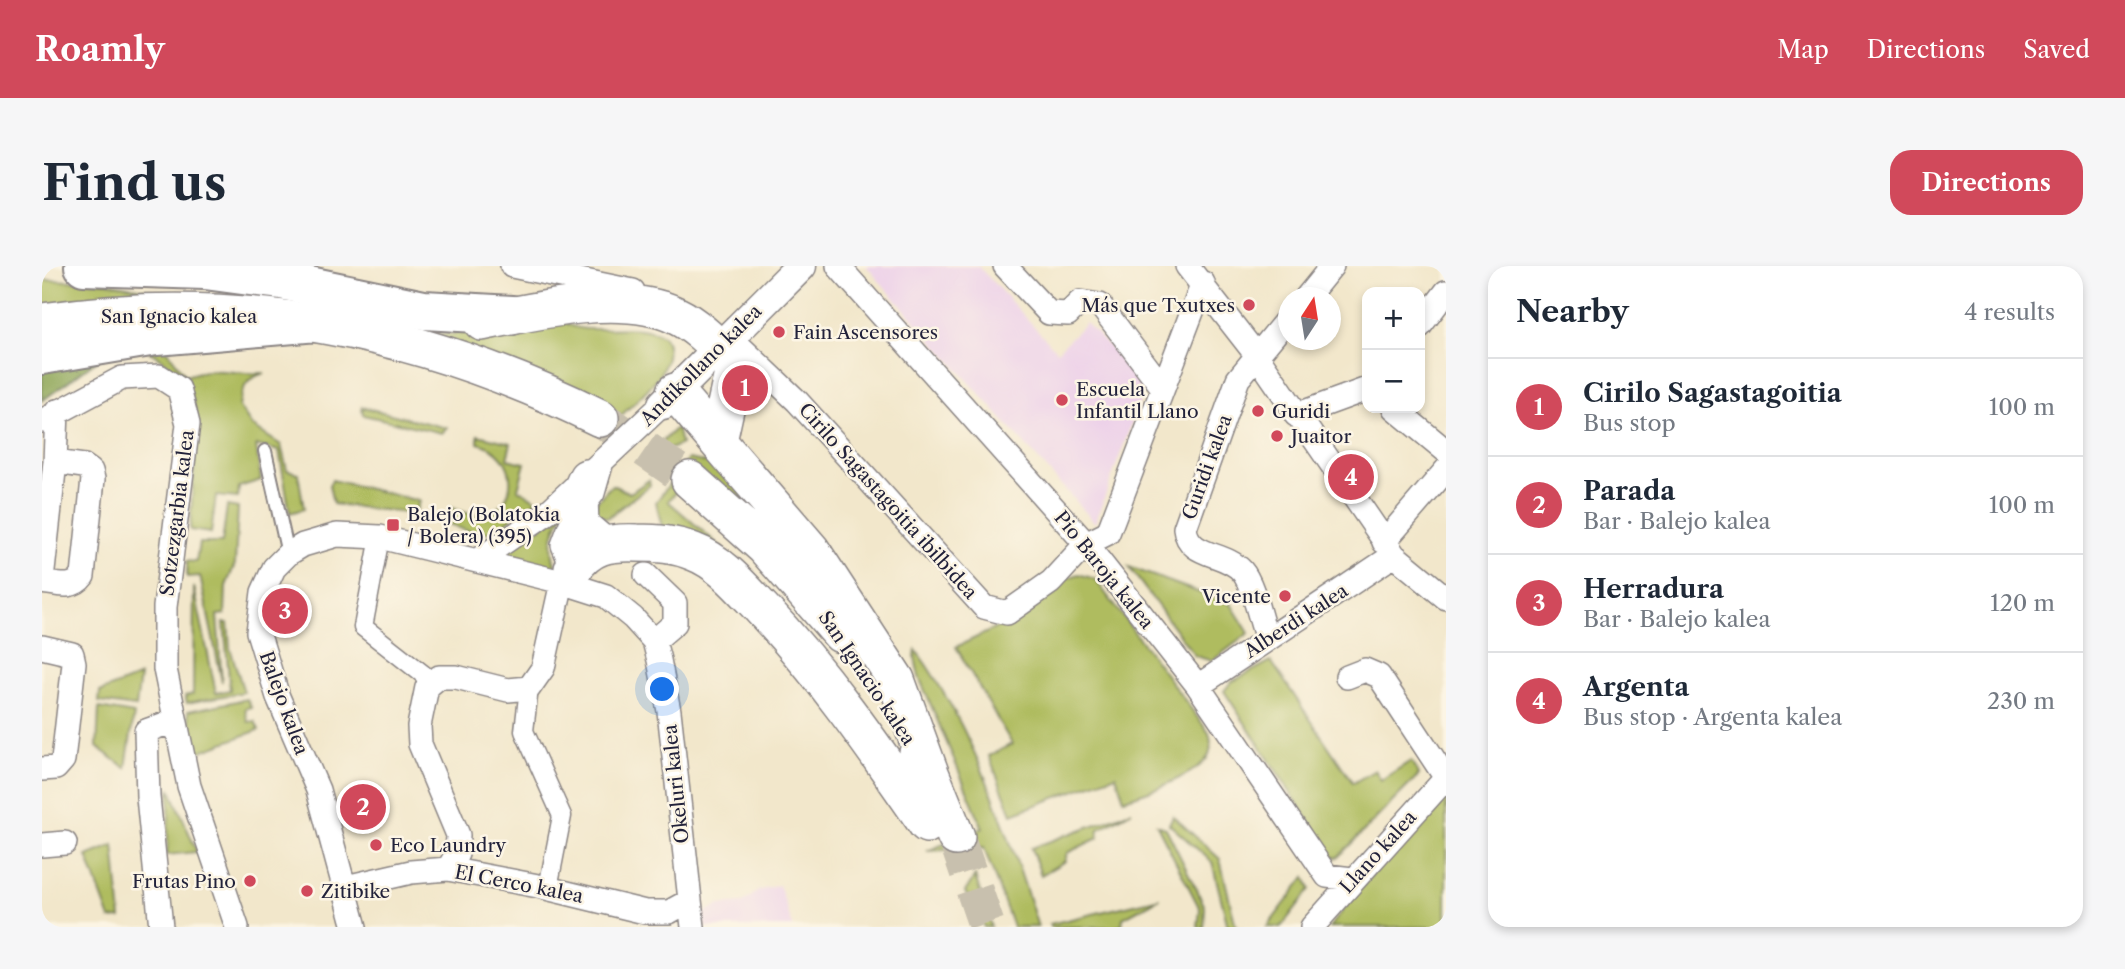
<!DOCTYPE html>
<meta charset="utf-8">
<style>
:root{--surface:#fff;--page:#f6f6f7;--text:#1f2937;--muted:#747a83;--line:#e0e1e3;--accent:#d1495b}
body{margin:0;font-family:"Libre Caslon Text",serif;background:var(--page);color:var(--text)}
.controls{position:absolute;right:21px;top:21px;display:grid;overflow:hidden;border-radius:14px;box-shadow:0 4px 10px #0003}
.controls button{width:63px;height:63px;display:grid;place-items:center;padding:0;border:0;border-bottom:2px solid var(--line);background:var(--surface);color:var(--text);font:35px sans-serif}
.compass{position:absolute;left:1236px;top:21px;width:63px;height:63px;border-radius:50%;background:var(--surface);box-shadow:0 4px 10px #0003;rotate:12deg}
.you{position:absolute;left:621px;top:424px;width:24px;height:24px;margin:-18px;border:5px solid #fff;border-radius:50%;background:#1a73e8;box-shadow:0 0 0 10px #1a73e833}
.badge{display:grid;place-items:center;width:46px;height:46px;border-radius:50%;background:var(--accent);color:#fff;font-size:23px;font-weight:700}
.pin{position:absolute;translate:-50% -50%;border:4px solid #fff;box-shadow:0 2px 7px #0006}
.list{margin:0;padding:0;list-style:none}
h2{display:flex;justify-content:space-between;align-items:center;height:91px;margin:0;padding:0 28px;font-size:30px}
h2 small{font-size:23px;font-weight:400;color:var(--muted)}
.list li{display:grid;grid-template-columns:46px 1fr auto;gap:21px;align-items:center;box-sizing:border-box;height:98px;padding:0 28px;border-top:2px solid var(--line)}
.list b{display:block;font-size:26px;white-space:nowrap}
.list p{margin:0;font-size:23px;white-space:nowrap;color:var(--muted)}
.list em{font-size:23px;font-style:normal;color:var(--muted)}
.map{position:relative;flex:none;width:1404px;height:661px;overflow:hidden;border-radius:21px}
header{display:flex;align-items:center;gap:42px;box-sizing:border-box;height:98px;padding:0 35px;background:var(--accent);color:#fff}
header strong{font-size:33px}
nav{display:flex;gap:38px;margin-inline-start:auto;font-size:24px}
.intro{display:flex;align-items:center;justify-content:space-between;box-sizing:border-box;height:168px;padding:0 42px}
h1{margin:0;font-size:49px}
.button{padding:18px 32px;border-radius:21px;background:var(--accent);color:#fff;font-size:24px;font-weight:700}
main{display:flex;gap:42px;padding:0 42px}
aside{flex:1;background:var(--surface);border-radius:21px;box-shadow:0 4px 10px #0003}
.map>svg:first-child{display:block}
.built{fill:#edd1e9}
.green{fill:#afbc5e;stroke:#686f4c;stroke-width:2}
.forest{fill:#8ba455;stroke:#566348;stroke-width:2}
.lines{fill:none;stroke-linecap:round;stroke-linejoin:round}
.primary-tunnel{stroke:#c8c0ae;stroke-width:37;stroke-dasharray:37 18;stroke-linecap:butt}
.service-casing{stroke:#8a8483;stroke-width:16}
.pedestrian-casing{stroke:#8a8483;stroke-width:21}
.minor-casing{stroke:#8a8483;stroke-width:26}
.tertiary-casing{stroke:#8a8483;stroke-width:33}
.primary-casing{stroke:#8a8483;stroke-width:40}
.motorway-casing{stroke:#8a8483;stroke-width:42}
.service{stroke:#fff;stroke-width:12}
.pedestrian{stroke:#fff;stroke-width:18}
.minor{stroke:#fff;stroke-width:23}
.tertiary{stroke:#fff;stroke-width:30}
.primary{stroke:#fff;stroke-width:37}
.motorway{stroke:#fff;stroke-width:38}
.poi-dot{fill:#d1495b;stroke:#fcf5e5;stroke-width:2.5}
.labels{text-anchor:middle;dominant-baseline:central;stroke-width:5;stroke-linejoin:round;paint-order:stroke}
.poi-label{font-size:19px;fill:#22223b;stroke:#fcf5e5;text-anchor:start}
.street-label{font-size:19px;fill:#22223b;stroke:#fcf5e5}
</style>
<header>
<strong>Roamly</strong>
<nav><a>Map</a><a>Directions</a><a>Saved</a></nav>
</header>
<div class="intro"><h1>Find us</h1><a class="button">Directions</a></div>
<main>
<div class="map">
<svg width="1404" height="661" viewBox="0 0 1404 661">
<rect width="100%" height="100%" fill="#fcf5e5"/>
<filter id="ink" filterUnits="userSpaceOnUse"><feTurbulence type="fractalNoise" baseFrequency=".0143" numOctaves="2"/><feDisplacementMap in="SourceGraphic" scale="14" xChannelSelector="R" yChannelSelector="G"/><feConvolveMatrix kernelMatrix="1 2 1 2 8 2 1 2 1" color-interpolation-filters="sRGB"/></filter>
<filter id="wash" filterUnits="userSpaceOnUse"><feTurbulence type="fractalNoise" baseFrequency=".00686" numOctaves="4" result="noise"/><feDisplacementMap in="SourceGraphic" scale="28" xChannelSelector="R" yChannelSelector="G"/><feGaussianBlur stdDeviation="1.57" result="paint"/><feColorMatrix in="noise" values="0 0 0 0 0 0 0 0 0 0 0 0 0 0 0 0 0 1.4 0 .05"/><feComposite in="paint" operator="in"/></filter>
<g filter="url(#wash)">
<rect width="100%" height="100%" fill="#f2e7cb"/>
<path class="built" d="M824 0H936L1015 85 1044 57 1104 118 1053 257Z
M737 619 751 661H662L659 648 678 639 701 637 716 625Z"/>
<path class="green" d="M0 14 65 16 144 31 0 40Z
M521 55C544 74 592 51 622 71 638 102 596 131 577 152L535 127 378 67 409 68Z
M120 78 144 110C174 99 192 109 223 107 205 111 199 123 197 141L210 160 239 179 245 204 256 207 262 243 248 247 237 185 214 179 219 214 197 221 196 232 174 230 169 267 148 264 155 155C151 122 138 102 108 86Z
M320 141 405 162 400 167 321 149Z
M635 161 639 178 599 197Z
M436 169 469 177 465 193 483 197 476 223 495 234 450 266C432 270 419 263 403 256L408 242C417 244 427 249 436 249 480 245 478 186 436 177Z
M646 193 693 202 760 282 654 206 626 235 679 281 622 270 614 236Z
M290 214 377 235 373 248 291 238 287 219Z
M607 214 608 219 565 252 546 244 570 219 588 227Z
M185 240 196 242 193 298 184 320 183 348 175 349 180 416 158 310 145 311V295L154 296 157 277H180Z
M522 247C508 268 507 284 516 308L449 292Z
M1087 301 1189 338 1207 367 1170 395 1153 390Z
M1037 308 1053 313 1167 467C1169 474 1170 482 1167 489 1157 509 1103 527 1082 533L1074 509 970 548 947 490 970 478 914 381 965 357 1025 312Z
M152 321 174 427 188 424 182 357H186L188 382 202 426 145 437 143 430 151 428Z
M874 384C933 466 966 566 996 661H971L942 582 885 585 941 562 877 411 873 392Z
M1229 395 1311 517 1333 504 1339 514 1369 495 1377 509 1295 592 1290 590 1182 425 1189 416Z
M98 410 94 441 57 436 58 426Z
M205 433 209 441 203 443 206 456 213 455 217 464 154 487 146 445Z
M57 442 92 448 84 502 55 481Z
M128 522 155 586 125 589Z
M1404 532V661H1288L1343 592Z
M1090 545 1057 563 1056 572 1025 587 1023 595 999 609 989 582Z
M1131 550 1178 593 1194 661H1186L1170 596 1127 558Z
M1115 559 1124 562 1163 641 1162 661H1156L1158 643Z
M72 579 79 652 68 653 45 590Z
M933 610 949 661H942L923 626Z
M1263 611 1268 623 1239 661H1225Z
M1118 632 1081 652 1080 659 1075 661H1009L1008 658Z"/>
<path class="forest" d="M59 91 0 135V105Z"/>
</g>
<g filter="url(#ink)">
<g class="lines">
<path class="primary-tunnel" d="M558 152 648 214
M914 571 945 661"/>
<g class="service-casing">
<path id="service" d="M223 185 246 288"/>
</g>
<g class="pedestrian-casing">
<path id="pedestrian" d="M338 271 321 361 391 416
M487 422 482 465 520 550 506 622"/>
</g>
<g class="minor-casing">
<path id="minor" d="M470 0 591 25
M796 0 1044 278 1156 420 1285 610 1310 613
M963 0 1007 47 1026 48 1038 36 1058 39 1121 122
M1145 0 1216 91 1352 289 1404 332
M1264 32 1290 0
M1378 60 1404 26
M690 73 755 135 942 341 965 347 1009 316 1044 278 1066 267 1161 17
M1352 142 1404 185
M1254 149 1325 123
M0 155 80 112 117 110 137 123 146 158 123 341V403L147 520 195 661
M1342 276 1404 204
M435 295 505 247 621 138
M604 309 633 337V357L612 375
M0 314 13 196 15 145
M0 316C15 318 31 324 41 310L51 213 49 205 42 200 13 196
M1225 373C1218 355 1212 319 1200 305 1182 285 1146 292 1143 262L1196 113 1246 52
M0 381 30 388 32 397 21 494 14 502 0 503
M1305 411 1323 404 1337 410 1404 512
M1156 420 1352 289
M0 579 23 577
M406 603 415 588 416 569 378 478 377 460 385 421 397 411H414L466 424 487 422 501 402 520 316 531 303 521 279 530 255 551 227 559 199
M304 621 369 606 406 603 496 620 603 646H627L647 635
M119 661 106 531 104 465 123 458 135 464
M313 661 276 524 236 431 216 366 221 326 232 302 246 288 261 279 295 269 338 271 520 316 564 330 591 352 612 375 617 394 627 445 651 661
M1270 661 1404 512"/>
</g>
<g class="tertiary-casing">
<path id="tertiary" d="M621 138 759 0"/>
</g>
<g class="primary-casing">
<path id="primary" d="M0 56C201 27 377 63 558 152
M440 56C496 44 583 24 635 50 656 60 676 82 693 98L676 175
M633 126 769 284 854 414 888 507
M545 212 537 230 538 260 559 278
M648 214 723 281 799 368
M531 303C548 279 566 276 595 277 615 277 633 278 652 286 679 296 701 323 720 343 783 410 833 483 885 558
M876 487 888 507 914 571"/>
</g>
<g class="motorway-casing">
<path id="motorway" d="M42 0 163 4 239 14 382 44 470 49
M0 89 114 70 275 56"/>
</g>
<use href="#service" class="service"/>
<use href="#pedestrian" class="pedestrian"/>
<use href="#minor" class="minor"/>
<use href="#tertiary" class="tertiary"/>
<use href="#primary" class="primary"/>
<use href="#motorway" class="motorway"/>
</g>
</g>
<g class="poi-dot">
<circle cx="1207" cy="39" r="7"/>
<circle cx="737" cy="66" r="7"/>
<circle cx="1020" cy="134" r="7"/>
<circle cx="1216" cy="145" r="7"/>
<circle cx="1235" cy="170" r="7"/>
<rect x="344" y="252" width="14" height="14" rx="3.5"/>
<circle cx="1243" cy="330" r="7"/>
<circle cx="334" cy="579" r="7"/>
<circle cx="208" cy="615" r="7"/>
<circle cx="265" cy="625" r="7"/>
</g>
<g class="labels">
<g class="poi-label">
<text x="1193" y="39" text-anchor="end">Más que Txutxes</text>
<text x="751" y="66">Fain Ascensores</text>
<text x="1034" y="123">Escuela<tspan x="1034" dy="22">Infantil Llano</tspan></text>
<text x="1230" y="145">Guridi</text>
<text x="1249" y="170">Juaitor</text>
<text x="365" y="248">Balejo (Bolatokia<tspan x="365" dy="22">/ Bolera) (395)</tspan></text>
<text x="1229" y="330" text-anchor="end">Vicente</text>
<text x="348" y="579">Eco Laundry</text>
<text x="194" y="615" text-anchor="end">Frutas Pino</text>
<text x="279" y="625">Zitibike</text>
</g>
<g class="street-label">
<text x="137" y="50">San Ignacio kalea</text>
<text transform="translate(659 99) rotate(-45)">Andikollano kalea</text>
<text transform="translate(1165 201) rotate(-70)">Guridi kalea</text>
<text transform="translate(846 235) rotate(48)">Cirilo Sagastagoitia ibilbidea</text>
<text transform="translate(135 247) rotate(-83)">Sotzezgarbia kalea</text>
<text transform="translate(1062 304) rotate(51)">Pio Baroja kalea</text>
<text transform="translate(1254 355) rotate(-33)">Alberdi kalea</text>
<text transform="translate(825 412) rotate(56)">San Ignacio kalea</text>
<text transform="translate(242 437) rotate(70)">Balejo kalea</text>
<text transform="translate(634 518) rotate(-96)">Okeluri kalea</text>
<text transform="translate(1336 586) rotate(-48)">Llano kalea</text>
<text transform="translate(477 618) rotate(11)">El Cerco kalea</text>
</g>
</g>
</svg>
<div class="controls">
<button>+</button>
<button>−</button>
</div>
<svg class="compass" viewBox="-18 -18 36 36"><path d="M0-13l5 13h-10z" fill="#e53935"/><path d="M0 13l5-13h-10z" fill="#747a83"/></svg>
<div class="you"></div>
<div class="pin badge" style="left:703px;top:122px">1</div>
<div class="pin badge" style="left:321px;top:541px">2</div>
<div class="pin badge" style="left:243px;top:345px">3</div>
<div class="pin badge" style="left:1309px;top:211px">4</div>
</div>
<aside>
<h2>Nearby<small>4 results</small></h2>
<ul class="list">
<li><span class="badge">1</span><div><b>Cirilo Sagastagoitia</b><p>Bus stop</p></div><em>100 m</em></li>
<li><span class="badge">2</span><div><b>Parada</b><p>Bar · Balejo kalea</p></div><em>100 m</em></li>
<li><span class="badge">3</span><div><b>Herradura</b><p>Bar · Balejo kalea</p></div><em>120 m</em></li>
<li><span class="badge">4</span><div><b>Argenta</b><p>Bus stop · Argenta kalea</p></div><em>230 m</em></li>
</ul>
</aside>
</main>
